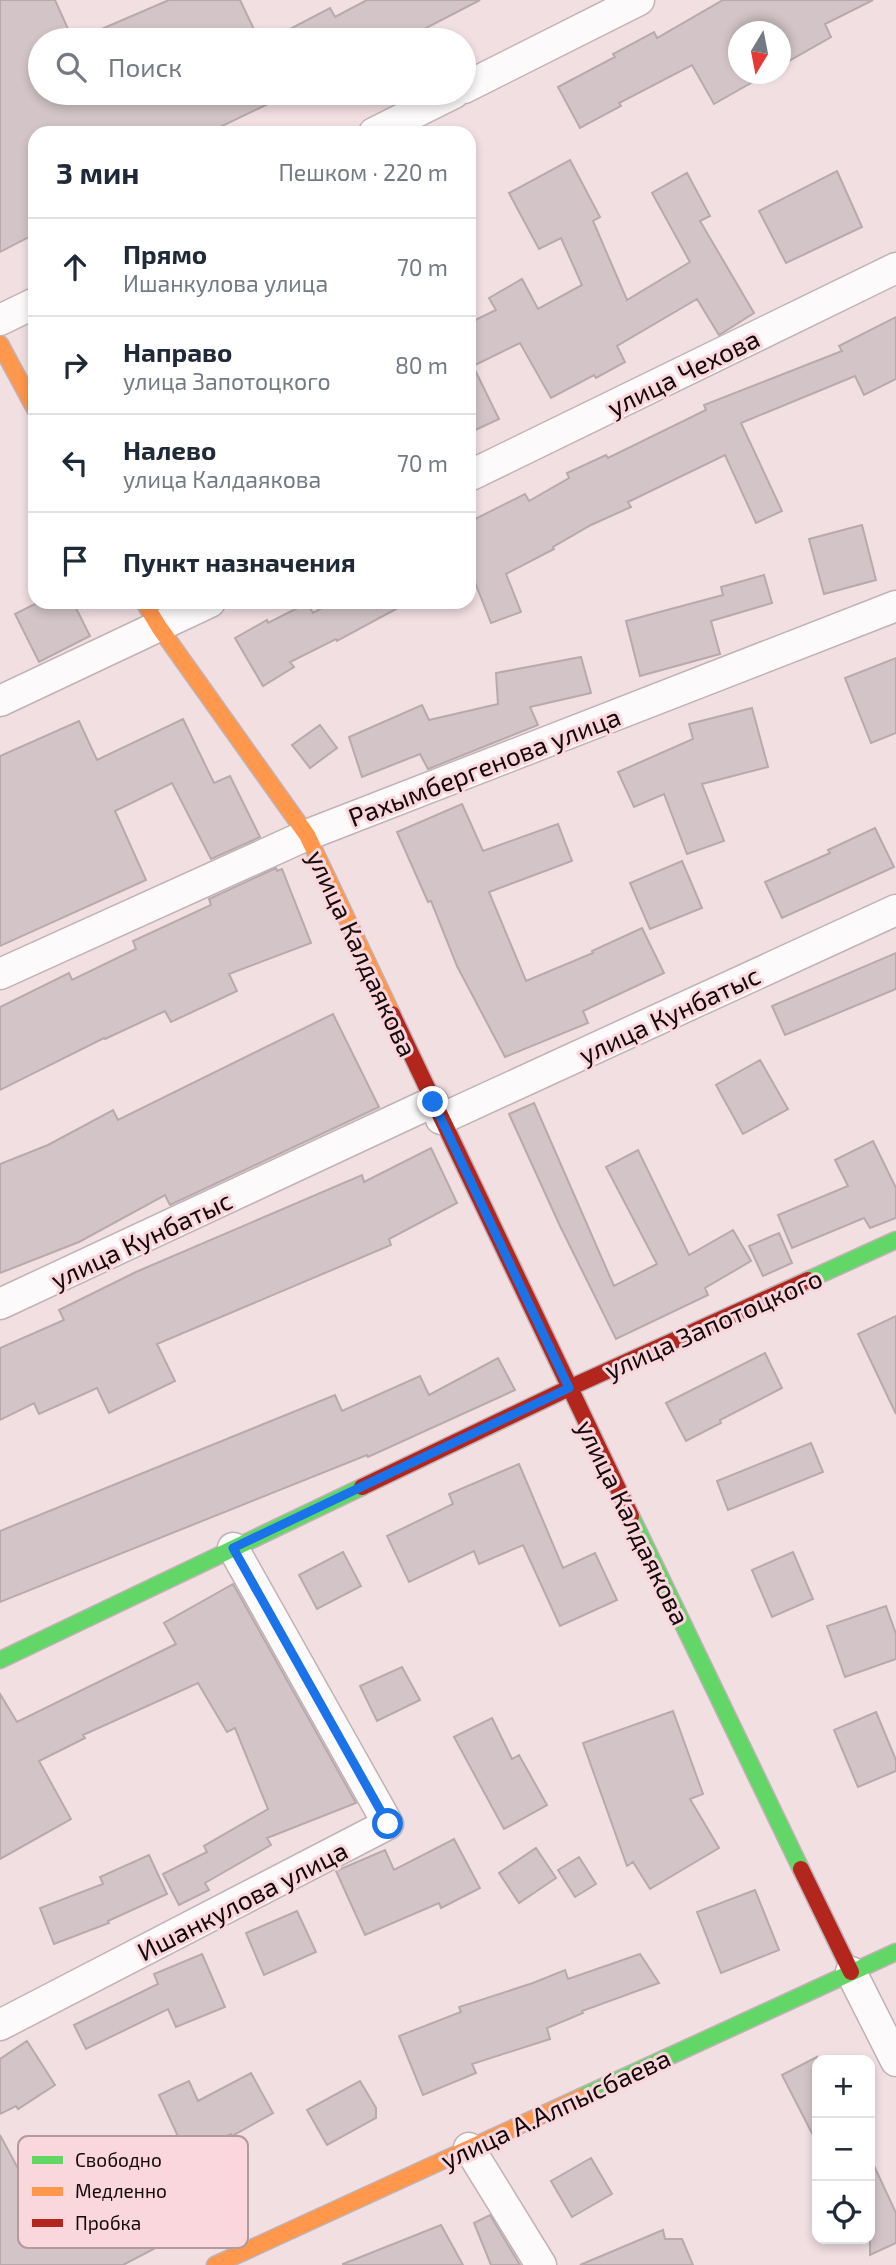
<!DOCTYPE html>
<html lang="ru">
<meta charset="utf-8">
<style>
:root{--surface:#fff;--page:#f2f2f3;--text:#1f2937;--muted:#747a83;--line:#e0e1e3}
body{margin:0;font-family:"Exo 2",sans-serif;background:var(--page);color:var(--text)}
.controls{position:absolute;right:21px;bottom:21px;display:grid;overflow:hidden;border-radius:14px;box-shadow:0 4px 10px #0003}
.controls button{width:63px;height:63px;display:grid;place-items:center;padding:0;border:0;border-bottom:2px solid var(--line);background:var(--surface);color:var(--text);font:35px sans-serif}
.compass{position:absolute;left:728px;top:21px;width:63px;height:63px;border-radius:50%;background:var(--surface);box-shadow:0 4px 10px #0003;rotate:190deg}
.stop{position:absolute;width:21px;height:21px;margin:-16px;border:5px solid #1a73e8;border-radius:50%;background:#fff}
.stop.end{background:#1a73e8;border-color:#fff;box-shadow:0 2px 7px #0008}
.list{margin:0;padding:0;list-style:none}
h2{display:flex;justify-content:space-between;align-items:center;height:91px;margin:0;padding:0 28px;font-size:30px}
h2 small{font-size:23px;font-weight:400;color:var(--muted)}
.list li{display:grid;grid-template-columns:46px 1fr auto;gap:21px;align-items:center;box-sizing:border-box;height:98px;padding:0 28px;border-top:2px solid var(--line)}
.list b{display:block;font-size:26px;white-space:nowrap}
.list p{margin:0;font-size:23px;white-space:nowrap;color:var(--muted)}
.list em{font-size:23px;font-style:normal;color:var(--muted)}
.icon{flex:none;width:38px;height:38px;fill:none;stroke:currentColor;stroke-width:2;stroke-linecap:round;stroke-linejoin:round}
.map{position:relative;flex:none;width:896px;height:2265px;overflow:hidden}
.search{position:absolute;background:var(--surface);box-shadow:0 4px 10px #0003;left:28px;top:28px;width:448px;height:77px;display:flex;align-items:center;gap:18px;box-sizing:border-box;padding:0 24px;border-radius:38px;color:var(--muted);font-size:26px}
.panel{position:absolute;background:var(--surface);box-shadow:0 4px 10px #0003;left:28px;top:126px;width:448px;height:483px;border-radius:21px}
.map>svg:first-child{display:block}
.building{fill:#d3c5c7;stroke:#b7a9ac;stroke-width:2}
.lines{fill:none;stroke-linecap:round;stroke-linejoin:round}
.street-casing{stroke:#c1b2b5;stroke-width:33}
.fast-casing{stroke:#c1b2b5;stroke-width:19}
.slow-casing{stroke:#c1b2b5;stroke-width:19}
.jam-casing{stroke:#c1b2b5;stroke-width:19}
.street{stroke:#fdfafb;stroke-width:30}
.fast{stroke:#63d668;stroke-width:16}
.slow{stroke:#ff974d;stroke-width:16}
.jam{stroke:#b3261e;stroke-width:16}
.route{stroke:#1a73e8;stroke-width:9}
.labels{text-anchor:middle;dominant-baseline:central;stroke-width:6;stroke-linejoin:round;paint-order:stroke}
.street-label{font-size:26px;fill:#14090b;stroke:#f9d7dc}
.key{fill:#f9d7dc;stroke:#b4999d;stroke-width:2}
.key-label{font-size:19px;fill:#14090b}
</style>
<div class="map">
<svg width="896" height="2265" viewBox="0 0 896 2265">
<rect width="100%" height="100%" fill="#f1dfe2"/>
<path class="building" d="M0 0H55L73 40H40V93H291L222 126 225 133H35V234L0 252Z
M169 0H240L259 40H76Z
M367 0H480L403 40H269L330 8 335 17Z
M723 0H873L825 24 831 37 780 66V32H738V74H767L714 104 692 65 619 103 621 106 580 128 558 87 615 57 613 54 654 32 657 38Z
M570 160 600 217 593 221 627 300 690 262 652 193 687 173 710 216 700 221 754 313 719 335 697 299 617 346 625 362 596 378 594 375 551 398 520 343 473 366 499 419 469 433V323L496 310 489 298 522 279 538 309 582 285 561 238 539 249 509 193Z
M837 171 862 227 786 263 759 211Z
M896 317V379L864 395 855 376 741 423 782 511 756 523 725 455 628 502 631 507 591 525 553 547 554 549 506 574 521 612 491 623 469 567V522L525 494 529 501 569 478 567 473 606 455 608 458 706 410 704 405 842 351 839 346Z
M862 525 876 580 824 594 809 539Z
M764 575 772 603 711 621 720 654 640 676 626 621 723 595 721 587Z
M39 602H73L90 636 39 662 15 614Z
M333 602H409L337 641 336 639 290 662 294 667 263 686 235 638 267 620 268 623 307 603 313 613Z
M581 657 591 693 530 707 538 725 428 769 420 754 362 777 349 737 422 705 429 720 498 704 496 673Z
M896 658V733L871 743 845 678Z
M752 708 768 767 702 784 724 841 687 854 664 794 634 807 618 772 693 739 689 724Z
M183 719 214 783 230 776 260 837 211 859 172 783 115 811 146 880 0 946V756L79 721 97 760Z
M320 725 337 748 310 768 292 745Z
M462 804 483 851 558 824 572 861 489 892 526 981 593 953 592 951 642 928 664 973 583 1011 588 1023 505 1057 457 966 431 901 428 902 397 832Z
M875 828 894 867 782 918 765 882 830 853 828 850Z
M682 861 702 908 650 929 630 883Z
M276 868 277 871 282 869 311 943 229 974 237 991 171 1022 165 1011 105 1039 104 1038 0 1090V1007L69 973 72 980 136 949 133 941 211 905 209 899Z
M896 953V989L785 1035 772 1006Z
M333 1014 379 1107 170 1205 165 1195 79 1242 0 1273V1164L48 1145 113 1110 118 1120Z
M760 1060 788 1109 743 1134 716 1085Z
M534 1103 614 1286 657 1264 606 1167 638 1150 689 1255 733 1230 751 1261 705 1288 708 1295 616 1339 560 1226 509 1114Z
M873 1141 896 1188V1218L870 1228 864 1218 792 1248 778 1215 848 1186 835 1160Z
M431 1148 457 1203 389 1239 391 1245 157 1344 175 1381 109 1413 97 1388 39 1414 34 1403 0 1420V1348L64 1320 59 1310 136 1272 362 1175 364 1182Z
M779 1233 792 1263 763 1276 749 1246Z
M896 1316V1414L858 1334Z
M765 1353 782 1388 720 1420 721 1423 686 1441 666 1403Z
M498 1358 515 1390 368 1457 367 1455 0 1602V1531L335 1395 342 1411 420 1376 429 1395Z
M811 1443 823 1472 728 1510 717 1481Z
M519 1464 563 1568 595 1553 617 1600 560 1626 523 1545 479 1564 474 1551 409 1582 387 1536 453 1504 449 1494Z
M343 1552 361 1586 317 1609 299 1575Z
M793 1552 813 1599 772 1617 752 1570Z
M233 1584 356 1803 267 1838 271 1845 205 1883 209 1890 179 1905 163 1874 207 1852 204 1846 268 1809 235 1728 227 1732 198 1683 83 1735 85 1738 39 1761 71 1819 0 1859V1694L17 1722 176 1644 164 1623Z
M886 1606 896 1634V1659L845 1677 827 1626Z
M402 1667 420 1700 377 1721 360 1686Z
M673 1711 703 1794 690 1799 719 1848 650 1889 633 1862 627 1866 583 1743Z
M876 1712 896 1760V1771L858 1787 834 1730Z
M492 1718 512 1759 519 1755 547 1805 504 1829 454 1737Z
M454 1839 480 1888 441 1908 439 1903 365 1935 336 1871 385 1850 394 1870Z
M536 1848 556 1878 519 1903 499 1873Z
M149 1855 167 1894 108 1921 109 1923 54 1944 40 1908 103 1884 100 1877Z
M579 1857 596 1884 575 1897 558 1870Z
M755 1890 779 1950 721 1973 697 1912Z
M297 1911 316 1952 264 1975 246 1933Z
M202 1954 225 2007 176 2027 168 2009 86 2049 74 2025 158 1984 154 1974Z
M640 1954 659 1983 582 2011 583 2013 547 2028 550 2039 472 2064 476 2073 423 2095 399 2036 461 2012 459 2007 533 1983 565 1970 568 1979Z
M27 2041 55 2085 18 2109 16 2106 0 2114V2059Z
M817 2057V2143L782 2075Z
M251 2073 273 2113 232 2136 231 2134 186 2154 159 2095 189 2081 198 2101Z
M360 2081 376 2108V2118L327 2145 307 2110Z
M0 2135 51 2230 124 2192 129 2200 140 2195 165 2243 123 2265H0Z
M870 2157 896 2213V2243L870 2255Z
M591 2158 612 2194 572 2217 551 2181Z
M490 2215 520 2265H491L474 2223Z
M441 2225 463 2265H343V2264Z
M663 2230 665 2239H682L693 2265H580Z"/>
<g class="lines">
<g class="street-casing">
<path id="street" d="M464 88 639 0
M374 133 454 93
M0 320 35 303
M469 476 896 268
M0 701 210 602
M0 974 307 835 896 606
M441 1119 896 910
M0 1304 433 1102
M851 1972 896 2061
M0 2025 388 1824 233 1548
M469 2148 541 2265"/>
</g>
<g class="fast-casing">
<path id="fast" d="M808 1280 896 1240
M631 1516 801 1869
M0 1660 362 1487
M581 2097 896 1952"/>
</g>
<g class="slow-casing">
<path id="slow" d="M0 344 35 409
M144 602 159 627 307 835 392 1014
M215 2265 581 2097"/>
</g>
<g class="jam-casing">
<path id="jam" d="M392 1014 631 1516
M362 1487 569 1388 808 1280
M801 1869 851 1972"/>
</g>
<use href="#street" class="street"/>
<use href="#fast" class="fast"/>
<use href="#slow" class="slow"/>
<use href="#jam" class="jam"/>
</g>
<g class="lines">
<path class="route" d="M388 1824 233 1548 569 1388 433 1102"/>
</g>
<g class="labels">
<g class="street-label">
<text transform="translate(683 372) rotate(-26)">улица Чехова</text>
<text transform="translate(484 766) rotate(-21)">Рахымбергенова улица</text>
<text transform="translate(363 953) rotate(65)">улица Калдаякова</text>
<text transform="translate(669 1014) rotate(-25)">улица Кунбатыс</text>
<text transform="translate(141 1239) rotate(-25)">улица Кунбатыс</text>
<text transform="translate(713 1323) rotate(-24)">улица Запотоцкого</text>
<text transform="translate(634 1522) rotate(64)">улица Калдаякова</text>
<text transform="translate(242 1900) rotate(-27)">Ишанкулова улица</text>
<text transform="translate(555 2108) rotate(-25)">улица А.Алпысбаева</text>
</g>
</g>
<rect x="18" y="2136" width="230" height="112" rx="10" class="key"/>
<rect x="32" y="2156" width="31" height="8" fill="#63d668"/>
<rect x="32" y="2187" width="31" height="9" fill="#ff974d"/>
<rect x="32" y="2219" width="31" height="8" fill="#b3261e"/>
<g class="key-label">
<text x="75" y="2167">Свободно</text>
<text x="75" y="2198">Медленно</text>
<text x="75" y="2230">Пробка</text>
</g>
</svg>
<div class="controls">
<button>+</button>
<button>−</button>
<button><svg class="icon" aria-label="locate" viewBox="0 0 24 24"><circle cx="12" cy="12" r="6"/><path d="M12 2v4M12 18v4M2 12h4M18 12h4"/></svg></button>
</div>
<svg class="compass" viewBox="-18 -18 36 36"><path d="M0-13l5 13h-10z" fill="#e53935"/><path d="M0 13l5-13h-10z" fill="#747a83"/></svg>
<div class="stop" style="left:388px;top:1824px"></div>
<div class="stop end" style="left:433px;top:1102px"></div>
<div class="search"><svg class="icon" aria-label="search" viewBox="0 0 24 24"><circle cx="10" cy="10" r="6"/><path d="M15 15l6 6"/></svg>Поиск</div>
<section class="panel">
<h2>3 мин<small>Пешком · 220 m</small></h2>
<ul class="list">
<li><svg class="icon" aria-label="ahead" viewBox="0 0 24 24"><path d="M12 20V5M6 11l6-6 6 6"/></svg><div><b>Прямо</b><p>Ишанкулова улица</p></div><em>70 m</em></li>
<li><svg class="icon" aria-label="right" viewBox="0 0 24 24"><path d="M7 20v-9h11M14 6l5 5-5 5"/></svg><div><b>Направо</b><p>улица Запотоцкого</p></div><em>80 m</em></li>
<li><svg class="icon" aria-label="left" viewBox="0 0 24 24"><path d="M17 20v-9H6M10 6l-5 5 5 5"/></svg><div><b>Налево</b><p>улица Калдаякова</p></div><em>70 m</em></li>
<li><svg class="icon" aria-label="arrive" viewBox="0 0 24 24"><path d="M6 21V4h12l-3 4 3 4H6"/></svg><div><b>Пункт назначения</b></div></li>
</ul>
</section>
</div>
